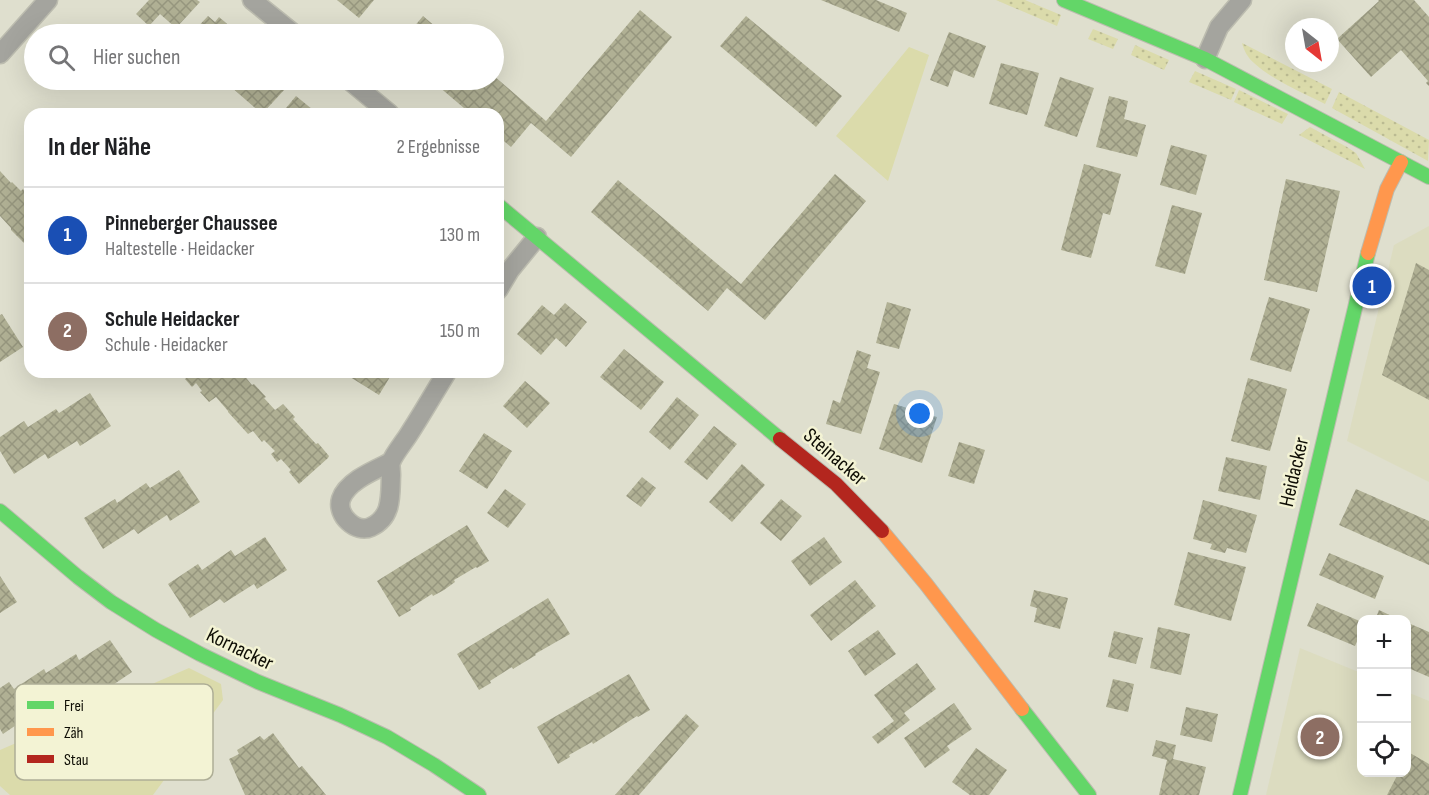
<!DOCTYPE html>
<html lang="de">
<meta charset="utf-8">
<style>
:root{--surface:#fff;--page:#f2f2f2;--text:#202124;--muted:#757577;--line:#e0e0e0;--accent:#57564b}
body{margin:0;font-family:"Sofia Sans Condensed",sans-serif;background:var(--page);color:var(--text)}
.controls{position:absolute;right:18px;bottom:18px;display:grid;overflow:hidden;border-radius:12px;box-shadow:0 6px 24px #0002}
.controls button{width:54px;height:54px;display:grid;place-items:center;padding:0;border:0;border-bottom:2px solid var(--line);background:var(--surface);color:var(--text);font:30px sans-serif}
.compass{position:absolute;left:1285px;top:18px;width:54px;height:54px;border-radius:50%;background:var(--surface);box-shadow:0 6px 24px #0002;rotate:149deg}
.you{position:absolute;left:920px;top:414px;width:21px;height:21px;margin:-15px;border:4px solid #fff;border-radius:50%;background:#1a73e8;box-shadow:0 0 0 9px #1a73e833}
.badge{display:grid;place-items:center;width:39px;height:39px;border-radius:50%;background:var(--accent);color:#fff;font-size:20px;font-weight:700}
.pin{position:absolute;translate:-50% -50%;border:3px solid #fff;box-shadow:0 2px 6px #0006}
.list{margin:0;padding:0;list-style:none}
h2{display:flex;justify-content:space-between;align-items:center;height:78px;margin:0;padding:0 24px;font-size:26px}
h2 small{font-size:20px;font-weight:400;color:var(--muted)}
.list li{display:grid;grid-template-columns:39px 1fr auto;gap:18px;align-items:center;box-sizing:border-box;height:96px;padding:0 24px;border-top:2px solid var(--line)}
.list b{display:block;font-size:22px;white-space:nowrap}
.list p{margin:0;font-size:20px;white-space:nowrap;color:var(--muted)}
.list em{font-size:20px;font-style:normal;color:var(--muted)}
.icon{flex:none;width:33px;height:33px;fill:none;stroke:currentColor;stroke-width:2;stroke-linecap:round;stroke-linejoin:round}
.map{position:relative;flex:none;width:1429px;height:795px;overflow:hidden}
.search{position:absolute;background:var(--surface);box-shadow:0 6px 24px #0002;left:24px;top:24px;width:480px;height:66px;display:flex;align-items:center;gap:15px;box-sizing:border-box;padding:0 21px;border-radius:33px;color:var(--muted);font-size:22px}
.panel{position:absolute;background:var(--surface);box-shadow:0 6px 24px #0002;left:24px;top:108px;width:480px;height:270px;border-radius:18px}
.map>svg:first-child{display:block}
.built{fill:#dcdcc0}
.grass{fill:url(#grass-dots)}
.park{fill:#dbdbab}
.building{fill:url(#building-cross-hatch)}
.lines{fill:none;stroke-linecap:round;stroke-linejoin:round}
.street-casing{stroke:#bcbcaf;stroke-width:21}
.fast-casing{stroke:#bcbcaf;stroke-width:16}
.slow-casing{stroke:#bcbcaf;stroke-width:16}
.jam-casing{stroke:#bcbcaf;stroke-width:16}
.street{stroke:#a4a49e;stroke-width:18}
.fast{stroke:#63d668;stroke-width:14}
.slow{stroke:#ff974d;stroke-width:14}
.jam{stroke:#b3261e;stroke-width:14}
.labels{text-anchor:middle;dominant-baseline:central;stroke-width:5;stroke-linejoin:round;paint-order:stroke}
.street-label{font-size:21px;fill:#0e0d04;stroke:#f3f3d4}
.key{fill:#f3f3d4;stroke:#aeae96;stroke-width:1.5}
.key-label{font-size:16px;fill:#0e0d04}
</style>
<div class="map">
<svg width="1429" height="795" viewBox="0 0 1429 795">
<defs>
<pattern id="grass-dots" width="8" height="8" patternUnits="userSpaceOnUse" patternTransform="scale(1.5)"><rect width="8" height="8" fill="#dbdbab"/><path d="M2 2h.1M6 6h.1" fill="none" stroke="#bbbb92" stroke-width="1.8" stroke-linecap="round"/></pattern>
<pattern id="building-cross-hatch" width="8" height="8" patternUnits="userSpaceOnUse" patternTransform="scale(1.5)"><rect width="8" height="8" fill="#b0b094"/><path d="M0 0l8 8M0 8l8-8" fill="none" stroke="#96967e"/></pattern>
</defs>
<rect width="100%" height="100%" fill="#dfdfce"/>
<path class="built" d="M1429 226V482L1347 441 1394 245Z
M1300 648 1361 673 1362 772H1406L1407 692 1429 701V795H1266Z"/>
<path class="grass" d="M996 0H1025L1061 15 1057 26Z
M1093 29 1118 39 1113 49 1088 39Z
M1242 43 1332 89 1325 104C1303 93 1272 80 1254 63 1248 58 1244 51 1242 43Z
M1135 45 1169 60 1164 70 1131 55Z
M1195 71 1236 89 1231 100 1189 82Z
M1239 90 1288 114 1282 124 1234 102Z
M1339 92 1429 140 1428 161 1332 108Z
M1310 127 1347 147 1356 153 1365 169 1299 135Z"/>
<path class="park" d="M909 47 929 55 888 181 836 136Z
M189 668 221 684 223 700 153 795H10L0 786V750Z"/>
<path class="building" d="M149 0H197L200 2 176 28 160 14 149 26 136 14Z
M337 0H374L359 18Z
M821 0H876L907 13 899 32Z
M1378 0H1414L1429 17V86L1426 83 1428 81 1401 50 1371 77 1337 39 1379 1Z
M640 10 672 37 571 157 531 123 511 147 498 136V114H471L431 80H494V76L546 121Z
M208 16 215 22 219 17 239 34H191Z
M423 16 444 34H408Z
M746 16 842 96 816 127 720 46Z
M949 32 986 46 974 78 954 70 948 87 930 80Z
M1001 63 1039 73 1027 115 989 104Z
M1060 77 1094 88 1077 137 1044 126Z
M44 80H63L56 89Z
M236 80H274L285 89 262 114 230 86Z
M296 96 318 114H281Z
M1109 96 1128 101 1124 119 1146 125 1137 157 1096 147Z
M1171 145 1207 155 1196 195 1160 185Z
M1084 164 1121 174 1110 215 1103 213 1091 258 1061 250Z
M0 171 11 183 12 182 21 191 23 189 30 197V249L11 230V228L0 216Z
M835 174 866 201 765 320 727 288 708 311 591 212 618 180 741 284Z
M1286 179 1340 191 1317 292 1264 280Z
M1172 205 1202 213 1185 274 1155 266Z
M1416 263 1429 270V400L1382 375Z
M1269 297 1310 309 1291 372 1250 360Z
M887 302 911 309 899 349 876 343Z
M565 303 587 322 566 347 556 338 541 355 517 334 542 305 554 315Z
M2 314 23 347 0 362V315Z
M624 349 664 382 641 410 600 377Z
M857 350 871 355 867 368 880 372 861 434 826 424 833 400 840 403Z
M185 372H237L239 375 242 373 252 385 254 384 266 397 264 398 275 410 283 404 295 417 293 419 316 444 318 443 329 456 328 458 299 484 289 472 291 470 281 459 277 462 271 454 275 451 264 440 262 442 253 431 248 434 228 412V411L216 397 209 402 200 392 202 391 196 383 192 387 185 379 189 376Z
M342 372H393L379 395Z
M1248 378 1287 389 1270 451 1231 441Z
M525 381 550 403 527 428 503 406Z
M90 393 111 426 80 446 77 441 48 459 45 454 14 474 0 451V437L24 421 28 427 56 409 59 413Z
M677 397 699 415 670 450 649 432Z
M894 404 937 417 922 463 879 449Z
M714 426 737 444 707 480 684 462Z
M484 433 512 451 487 489 459 471Z
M959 442 985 450 974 484 948 476Z
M1226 457 1267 466 1260 500 1218 491Z
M742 464 765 485 732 522 709 502Z
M179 470 200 502 170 521 167 515 138 534 134 529 103 549 84 518 115 499 117 503 146 483 150 488Z
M642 477 656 488 641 507 626 496Z
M505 489 526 504 508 528 487 513Z
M1356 489 1429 521V565L1339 525Z
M781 499 802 516 781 541 760 523Z
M1203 500 1257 515 1246 553 1227 548 1225 553 1210 549 1212 544 1193 539Z
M467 525 489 561 477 568 476 567 454 580 455 582 444 590 433 596 432 594 410 608 411 610 399 617 377 581Z
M265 537 287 570 257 589 254 584 224 603 220 599 190 618 168 584 198 564 202 570 231 550 235 556Z
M824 537 842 562 810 586 791 561Z
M1188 552 1246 567 1231 621 1174 605Z
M1329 553 1384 576 1375 599 1319 575Z
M0 576 17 602 0 613Z
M855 580 876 606 831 641 810 615Z
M1034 590 1068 598 1060 629 1034 622 1037 608 1030 606Z
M548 598 570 634 535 654 536 655 513 669 512 667 490 681 491 683 479 690 457 654Z
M1317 603 1362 622V630L1355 646 1307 626Z
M1379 610 1400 620H1375Z
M1406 622 1429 632V677L1406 667Z
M1158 627 1190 634 1181 675 1150 668Z
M878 630 896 654 865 676 848 651Z
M1114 631 1143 638 1136 664 1108 657Z
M110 640 132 672 101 693 97 687 68 706 65 701 35 721 31 715 3 734 0 729V688L9 682 14 689 44 669 46 673 76 654 79 660Z
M917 663 936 689 904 713 910 720 878 744 872 737 894 721 874 695Z
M629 674 650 710 638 717 637 716 593 744 592 742 569 755 570 757 558 764 537 727Z
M1113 679 1134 684 1128 712 1106 707Z
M954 703 972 729 947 746 950 750 925 768 904 738Z
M1186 707 1218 714 1212 742 1180 735Z
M686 714 699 726 639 795H615Z
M273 733 299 768 302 766 326 795H245L229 759 239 754 237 750 260 736 264 740Z
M1156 740 1176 745 1173 759 1206 767 1199 795H1159L1167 760 1152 756Z
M976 748 1007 770 989 795H970L952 782Z
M1410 753 1429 764V795H1387L1399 772H1406V759Z"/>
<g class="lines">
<g class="street-casing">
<path id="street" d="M252 0 294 34
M0 54 48 0
M1205 59 1219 27 1242 0
M349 80 390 114
M498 290 510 270 537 237
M391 462C375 470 347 481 341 499 336 515 356 534 371 527 393 517 390 495 391 475 391 471 390 465 391 462 394 454 404 442 409 434 422 414 434 393 447 372"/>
</g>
<g class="fast-casing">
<path id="fast" d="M1064 0 1205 59 1429 177
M498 205 780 439
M0 511 78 577 111 602 156 630 200 654 258 682 340 715 387 737 434 765 479 795
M1022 709 1089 795
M1240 795 1368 253"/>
</g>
<g class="slow-casing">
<path id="slow" d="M1368 253 1387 189 1401 162
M882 531 926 584 1022 709"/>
</g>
<g class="jam-casing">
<path id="jam" d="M780 439 836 484 882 531"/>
</g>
<use href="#street" class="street"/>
<use href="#fast" class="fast"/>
<use href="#slow" class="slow"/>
<use href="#jam" class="jam"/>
</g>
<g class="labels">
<g class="street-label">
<text transform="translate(835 457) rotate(41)">Steinacker</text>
<text transform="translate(1294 472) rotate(-77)">Heidacker</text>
<text transform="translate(240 649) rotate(26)">Kornacker</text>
</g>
</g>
<rect x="15" y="684" width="198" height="96" rx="9" class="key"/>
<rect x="27" y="701" width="27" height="8" fill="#63d668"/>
<rect x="27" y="728" width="27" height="8" fill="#ff974d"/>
<rect x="27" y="755" width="27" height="8" fill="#b3261e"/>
<g class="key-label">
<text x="64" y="711">Frei</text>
<text x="64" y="738">Zäh</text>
<text x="64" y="765">Stau</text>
</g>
</svg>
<div class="controls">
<button>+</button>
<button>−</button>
<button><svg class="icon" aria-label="locate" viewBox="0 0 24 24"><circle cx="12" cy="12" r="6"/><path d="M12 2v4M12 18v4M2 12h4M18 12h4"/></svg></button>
</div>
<svg class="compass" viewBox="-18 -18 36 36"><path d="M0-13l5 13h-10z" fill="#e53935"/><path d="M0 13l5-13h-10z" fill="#757577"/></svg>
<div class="you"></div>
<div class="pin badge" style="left:1372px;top:286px;background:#1a4fb4">1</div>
<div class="pin badge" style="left:1320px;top:737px;background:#8d6e63">2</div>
<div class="search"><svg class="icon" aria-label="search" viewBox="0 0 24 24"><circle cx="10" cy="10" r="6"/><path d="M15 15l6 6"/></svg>Hier suchen</div>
<section class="panel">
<h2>In der Nähe<small>2 Ergebnisse</small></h2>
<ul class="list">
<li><span class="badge" style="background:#1a4fb4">1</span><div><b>Pinneberger Chaussee</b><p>Haltestelle · Heidacker</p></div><em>130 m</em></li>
<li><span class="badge" style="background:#8d6e63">2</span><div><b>Schule Heidacker</b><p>Schule · Heidacker</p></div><em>150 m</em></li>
</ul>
</section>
</div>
